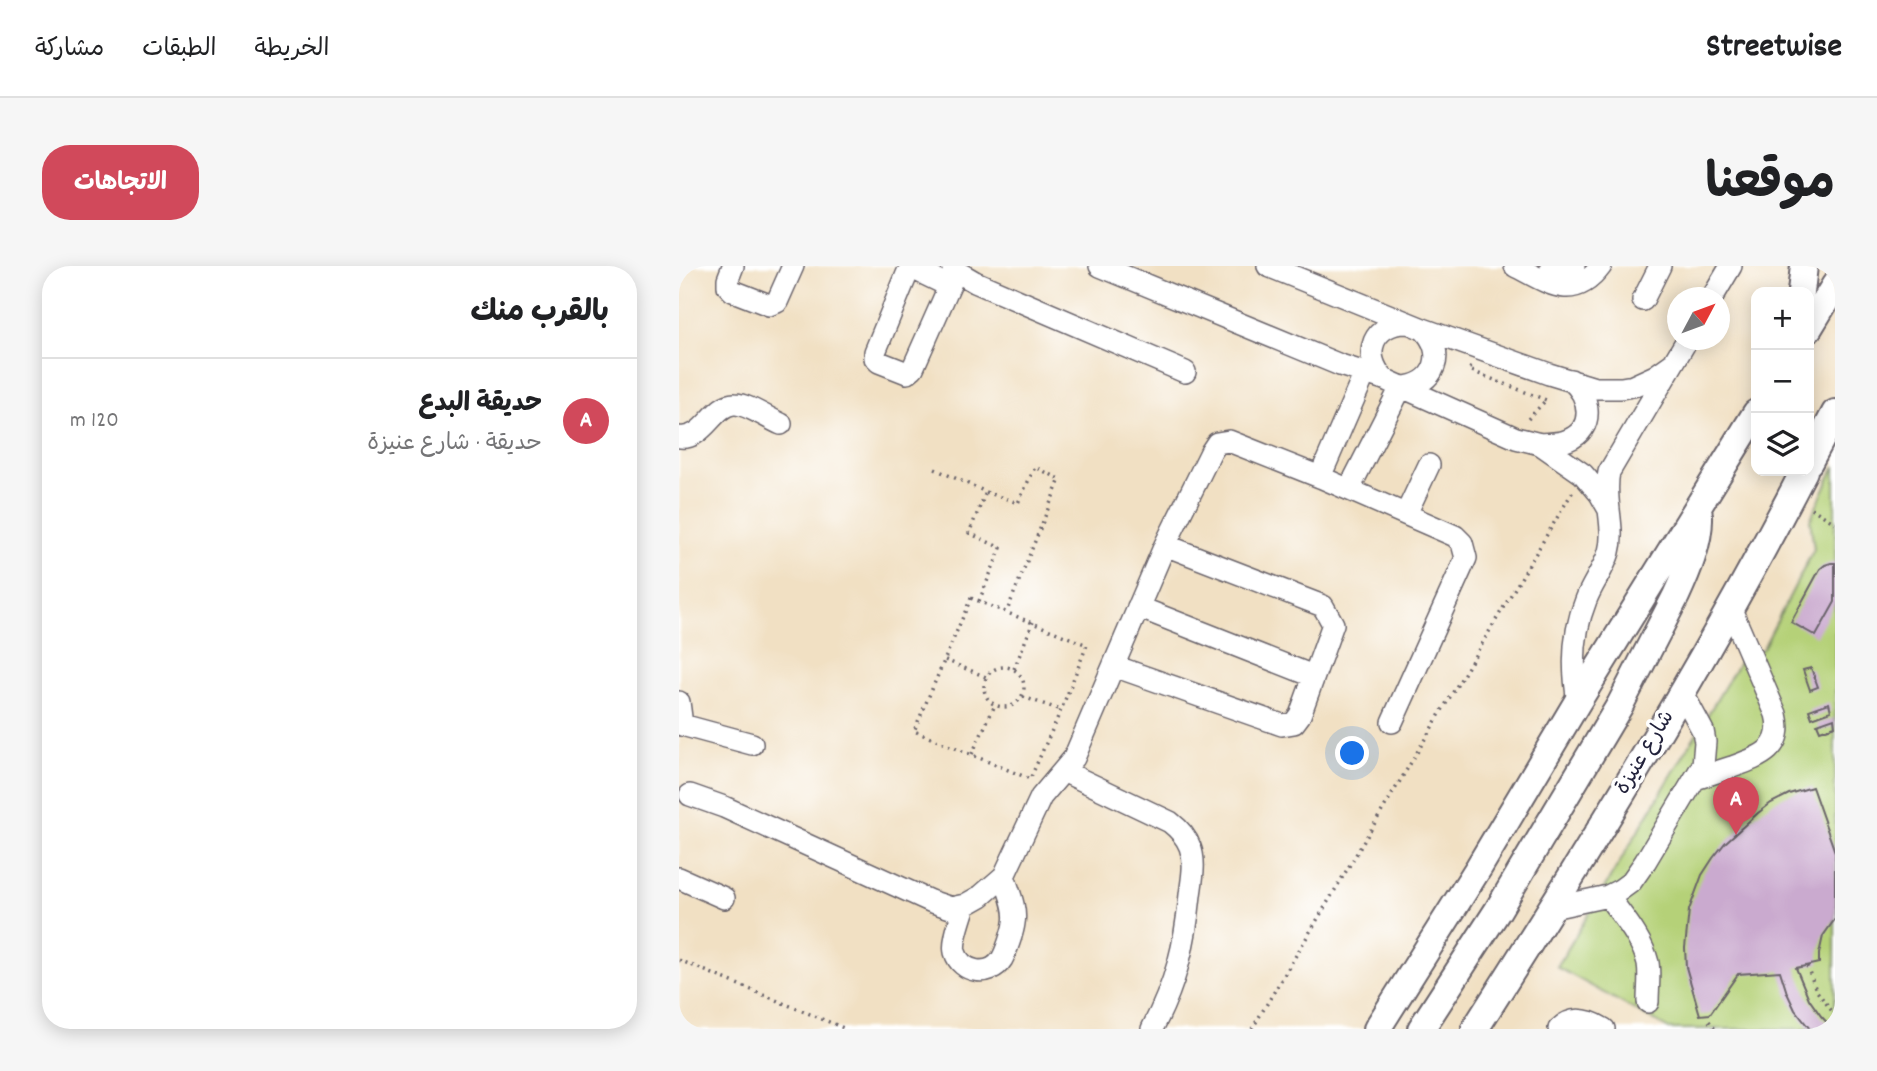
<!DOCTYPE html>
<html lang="ar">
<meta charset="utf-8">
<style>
:root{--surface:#fff;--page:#f6f6f6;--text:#202124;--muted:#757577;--line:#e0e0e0;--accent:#d1495b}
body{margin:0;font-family:Dekko,"Playpen Sans Arabic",sans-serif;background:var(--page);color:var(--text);direction:rtl}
.controls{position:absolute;right:21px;top:21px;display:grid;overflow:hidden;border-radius:14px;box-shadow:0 4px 18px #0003}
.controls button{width:63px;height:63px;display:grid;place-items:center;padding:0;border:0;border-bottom:2px solid var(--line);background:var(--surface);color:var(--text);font:35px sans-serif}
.compass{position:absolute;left:988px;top:21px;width:63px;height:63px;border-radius:50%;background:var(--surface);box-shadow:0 4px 18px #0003;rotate:49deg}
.you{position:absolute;left:674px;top:488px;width:24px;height:24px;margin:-18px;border:5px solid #fff;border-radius:50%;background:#1a73e8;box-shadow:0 0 0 10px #1a73e833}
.badge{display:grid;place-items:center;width:46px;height:46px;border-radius:50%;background:var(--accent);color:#fff;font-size:23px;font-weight:700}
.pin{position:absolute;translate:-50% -58px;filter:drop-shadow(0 2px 4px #0008)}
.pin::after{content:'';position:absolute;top:37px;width:24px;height:21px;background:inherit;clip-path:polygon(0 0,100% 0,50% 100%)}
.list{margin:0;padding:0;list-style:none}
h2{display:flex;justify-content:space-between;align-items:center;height:91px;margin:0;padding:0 28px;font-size:30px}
h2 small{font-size:23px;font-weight:400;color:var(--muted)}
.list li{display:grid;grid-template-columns:46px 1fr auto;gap:21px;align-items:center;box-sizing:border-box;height:126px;padding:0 28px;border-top:2px solid var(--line)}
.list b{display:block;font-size:26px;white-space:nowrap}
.list p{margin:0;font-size:23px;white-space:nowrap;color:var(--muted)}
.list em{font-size:23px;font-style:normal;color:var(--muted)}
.icon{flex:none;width:38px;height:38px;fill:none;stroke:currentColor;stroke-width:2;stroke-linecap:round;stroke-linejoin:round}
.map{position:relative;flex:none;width:1156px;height:763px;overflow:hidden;direction:ltr;border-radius:28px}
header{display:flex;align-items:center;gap:42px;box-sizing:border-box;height:98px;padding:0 35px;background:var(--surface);border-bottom:2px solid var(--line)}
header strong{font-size:33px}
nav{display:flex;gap:38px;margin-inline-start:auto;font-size:24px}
.intro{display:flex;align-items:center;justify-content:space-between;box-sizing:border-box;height:168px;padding:0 42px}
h1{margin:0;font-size:49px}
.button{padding:18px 32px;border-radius:28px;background:var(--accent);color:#fff;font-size:24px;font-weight:700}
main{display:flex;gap:42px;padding:0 42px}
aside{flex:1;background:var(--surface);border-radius:28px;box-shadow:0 4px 18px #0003}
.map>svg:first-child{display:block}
.green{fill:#b5d178;stroke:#6c7a5a;stroke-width:2}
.building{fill:#caaacf}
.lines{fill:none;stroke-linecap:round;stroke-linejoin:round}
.minor-casing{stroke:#6a646b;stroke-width:24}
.major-casing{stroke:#6a646b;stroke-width:30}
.path{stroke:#6a646b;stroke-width:3.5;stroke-dasharray:2 5;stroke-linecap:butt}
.minor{stroke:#fff;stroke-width:21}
.major{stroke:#fff;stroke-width:26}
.labels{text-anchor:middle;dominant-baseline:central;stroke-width:7;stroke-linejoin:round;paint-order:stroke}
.street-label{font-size:21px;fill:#22223b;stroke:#fff}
</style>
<header>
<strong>Streetwise</strong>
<nav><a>الخريطة</a><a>الطبقات</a><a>مشاركة</a></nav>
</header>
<div class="intro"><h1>موقعنا</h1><a class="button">الاتجاهات</a></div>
<main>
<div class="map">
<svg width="1156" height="763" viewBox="0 0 1156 763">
<rect width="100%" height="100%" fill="#fff"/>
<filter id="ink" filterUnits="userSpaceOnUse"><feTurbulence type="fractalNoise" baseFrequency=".0143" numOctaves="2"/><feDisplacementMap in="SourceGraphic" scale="14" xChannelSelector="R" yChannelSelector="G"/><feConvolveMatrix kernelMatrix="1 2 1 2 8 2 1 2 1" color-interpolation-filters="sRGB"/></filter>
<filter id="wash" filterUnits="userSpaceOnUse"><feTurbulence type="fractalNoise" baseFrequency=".00686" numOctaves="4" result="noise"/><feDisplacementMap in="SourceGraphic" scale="28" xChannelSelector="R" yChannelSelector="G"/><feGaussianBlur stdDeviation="1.57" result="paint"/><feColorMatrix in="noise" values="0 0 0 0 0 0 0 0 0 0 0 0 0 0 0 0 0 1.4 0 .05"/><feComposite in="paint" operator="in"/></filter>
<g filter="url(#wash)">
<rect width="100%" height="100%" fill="#f1e0c3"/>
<path class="green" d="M1156 200V763H990L878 701 1062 393 1076 389 1084 382 1135 283 1131 254Z"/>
<g id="blocks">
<path class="building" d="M1152 297H1156V336L1137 370 1112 356 1141 303 1146 299Z
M1132 402 1139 421 1131 424 1124 404Z
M1150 437 1152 445 1133 452 1130 444Z
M1155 452 1156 460 1141 465 1138 458Z
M1133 521 1156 586V653L1144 670 1140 688V697L1117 702 1130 733 1142 750 1154 763H1131L1116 744 1108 727 1101 705 1059 708 1031 748 1021 749 1007 701 1006 682 1010 644 1023 609 1034 592 1046 577 1079 547 1092 537 1110 528Z"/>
</g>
</g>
<g filter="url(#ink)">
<use href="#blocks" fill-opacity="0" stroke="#6a646b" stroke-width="2"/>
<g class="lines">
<g class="minor-casing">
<path id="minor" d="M54 0 49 13V20L54 25 90 39 98 36 114 0
M273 0 277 5 296 16 506 106
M421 0 661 99 705 113 837 172 861 178 904 208 921 228 929 242
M589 0 744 63 870 108 916 122H942L954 120 976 110 993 98
M836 0C868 16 894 38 922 0
M872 0 884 3 895 0
M270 20 237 4 231 5 228 8 196 86V92L200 96 228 107 234 102 277 5
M1033 32 1052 0
M964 34 981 0
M705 113C681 88 695 56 729 57
M0 171C25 175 35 137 56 138 68 138 90 153 102 158
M861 178C870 177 880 178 889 174 916 163 912 131 892 114
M641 211 686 107
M670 223 722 121C757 120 768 86 744 63
M727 248 750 199
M459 341 634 410
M435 400 603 459 615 457 621 449 654 358 644 340 486 279
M899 435C893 402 894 366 907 334 913 318 925 303 930 286 937 261 924 233 930 206L1008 74
M0 436 3 459
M3 459 73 478
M384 505 491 556C500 563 507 570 511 581 517 596 513 613 511 629 506 680 497 717 473 763
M1016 513C1028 509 1041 505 1053 501 1081 491 1106 483 1097 448L1051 341
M11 529 45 541 251 635 272 642 286 639 302 630 325 610 362 531 395 492 486 279 532 186 538 177 550 175 641 211 776 270 783 277 787 292 713 456
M0 612 45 632
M929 630C943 650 963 672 969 697 971 709 969 723 969 736
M286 639C283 650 273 675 276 686 282 707 311 712 323 693 327 686 334 666 335 657 338 642 329 624 325 610
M873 642 929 630 941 624 952 616 966 596 1024 499 1026 476 1024 465 1003 426
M880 763C894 749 910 754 925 763"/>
</g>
<g class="major-casing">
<path id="major" d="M1122 26 1125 0
M1130 62 1156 19
M1130 196 1156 147
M698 763 800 601 899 435 1077 147
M742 763 819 644 882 538 941 439 997 330C1008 306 1021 276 1020 249
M796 763C912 581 1026 397 1125 205"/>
</g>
<path class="path" d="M792 101 790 104 867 134 870 131
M849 153 867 134
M256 203 307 226 339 237 356 201 381 213 328 345
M1132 242 1156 257
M292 332 408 379 382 444 351 513 235 465Z
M300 335 322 282 290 267 307 226
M266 394 307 411
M305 421a20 20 0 1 1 40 0a20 20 0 1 1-40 0Z
M335 403 354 356
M344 431 382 444
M293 488 316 439
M1155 522H1156
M0 694 167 763
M1128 700 1137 724 1156 749
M1030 755 1036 763
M573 763 894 225"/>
<use href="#minor" class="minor"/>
<use href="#major" class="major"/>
</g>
</g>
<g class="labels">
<g class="street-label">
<text transform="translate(967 487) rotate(-59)">شارع عنيزة</text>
</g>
</g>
</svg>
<div class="controls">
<button>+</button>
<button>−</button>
<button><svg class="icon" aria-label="layers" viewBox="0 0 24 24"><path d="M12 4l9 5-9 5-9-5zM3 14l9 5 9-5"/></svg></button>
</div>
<svg class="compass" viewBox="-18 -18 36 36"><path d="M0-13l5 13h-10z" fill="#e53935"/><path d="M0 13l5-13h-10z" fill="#757577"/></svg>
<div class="you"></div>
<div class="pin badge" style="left:1057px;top:569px">A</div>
</div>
<aside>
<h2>بالقرب منك<small></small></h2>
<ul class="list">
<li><span class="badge">A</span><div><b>حديقة البدع</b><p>حديقة · شارع عنيزة</p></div><em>120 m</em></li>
</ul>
</aside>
</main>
